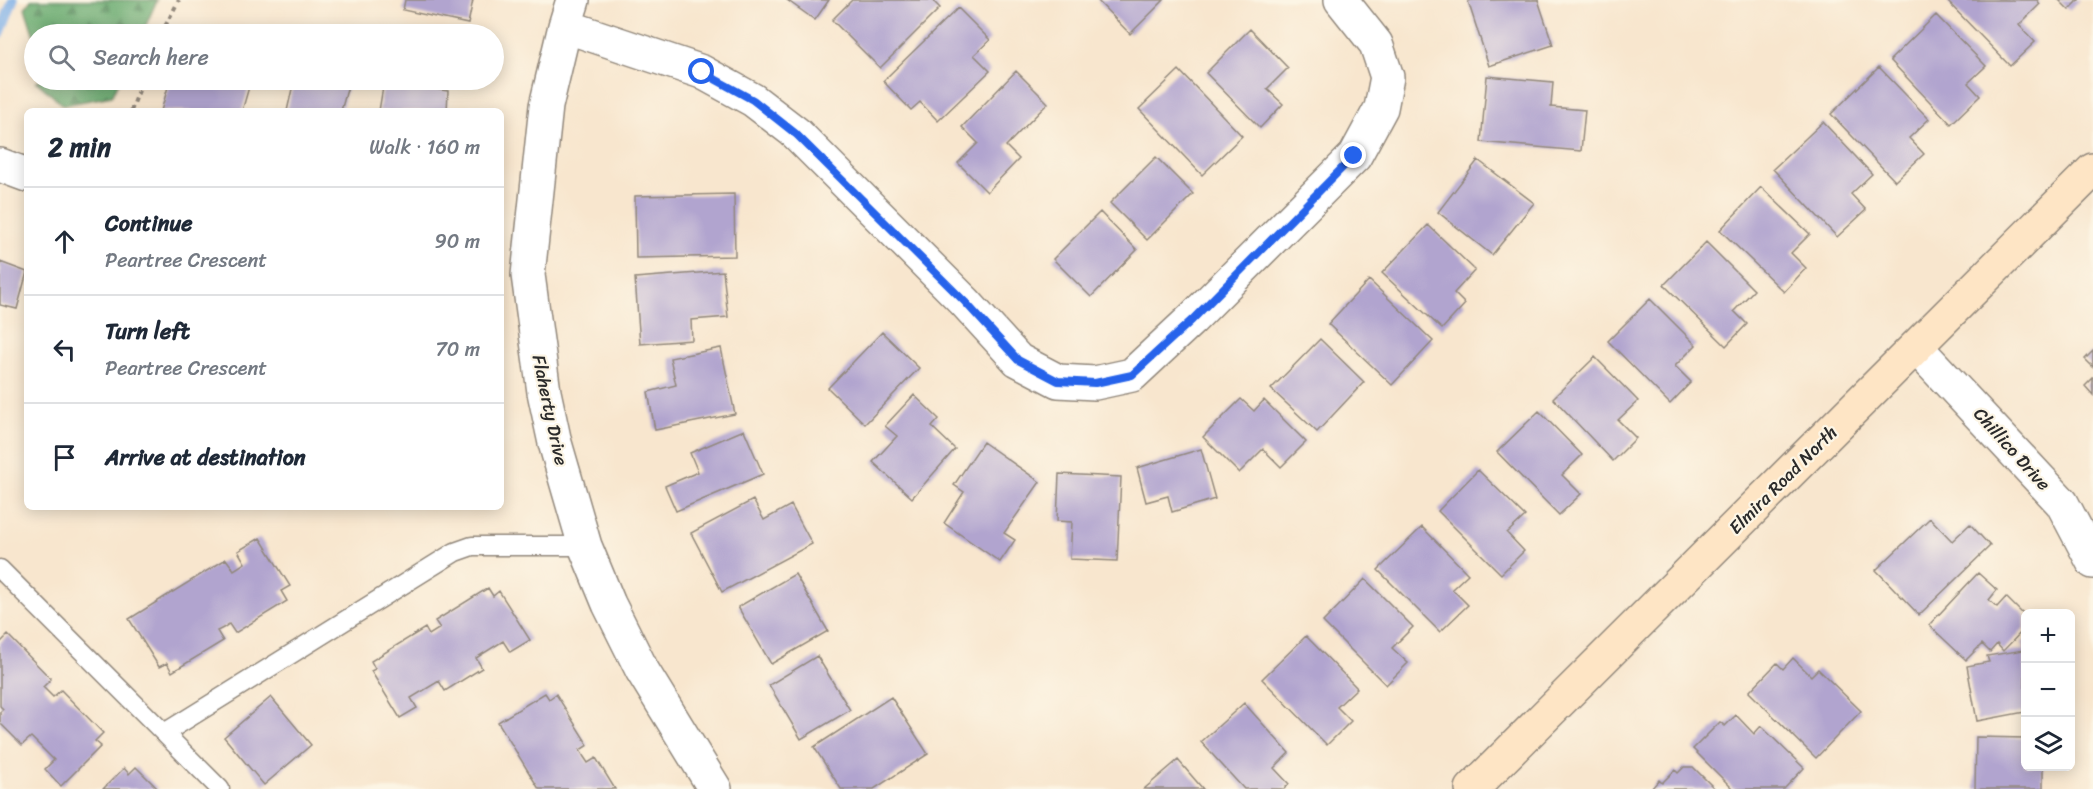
<!DOCTYPE html>
<meta charset="utf-8">
<style>
:root{--surface:#fff;--page:#f2f2f3;--text:#1f2937;--muted:#747a83;--line:#e0e1e3}
body{margin:0;font-family:Sriracha,sans-serif;background:var(--page);color:var(--text)}
.controls{position:absolute;right:18px;bottom:18px;display:grid;overflow:hidden;border-radius:9px;box-shadow:0 3px 15px #0003}
.controls button{width:54px;height:54px;display:grid;place-items:center;padding:0;border:0;border-bottom:2px solid var(--line);background:var(--surface);color:var(--text);font:30px sans-serif}
.stop{position:absolute;width:18px;height:18px;margin:-14px;border:4px solid #2563eb;border-radius:50%;background:#fff}
.stop.end{background:#2563eb;border-color:#fff;box-shadow:0 2px 6px #0008}
.list{margin:0;padding:0;list-style:none}
h2{display:flex;justify-content:space-between;align-items:center;height:78px;margin:0;padding:0 24px;font-size:26px}
h2 small{font-size:20px;font-weight:400;color:var(--muted)}
.list li{display:grid;grid-template-columns:39px 1fr auto;gap:18px;align-items:center;box-sizing:border-box;height:108px;padding:0 24px;border-top:2px solid var(--line)}
.list b{display:block;font-size:22px;white-space:nowrap}
.list p{margin:0;font-size:20px;white-space:nowrap;color:var(--muted)}
.list em{font-size:20px;font-style:normal;color:var(--muted)}
.icon{flex:none;width:33px;height:33px;fill:none;stroke:currentColor;stroke-width:2;stroke-linecap:round;stroke-linejoin:round}
.map{position:relative;flex:none;width:2093px;height:789px;overflow:hidden}
.search{position:absolute;background:var(--surface);box-shadow:0 3px 15px #0003;left:24px;top:24px;width:480px;height:66px;display:flex;align-items:center;gap:15px;box-sizing:border-box;padding:0 21px;border-radius:33px;color:var(--muted);font-size:22px}
.panel{position:absolute;background:var(--surface);box-shadow:0 3px 15px #0003;left:24px;top:108px;width:480px;height:402px;border-radius:9px}
.map>svg:first-child{display:block}
.forest{fill:url(#forest-firs);stroke:#4a6c4e;stroke-width:1.5}
.lines{fill:none;stroke-linecap:round;stroke-linejoin:round}
.stream{stroke:#7caee8;stroke-width:10}
.building{fill:#b1a4cf}
.service-casing{stroke:#92887c;stroke-width:21}
.minor-casing{stroke:#92887c;stroke-width:36}
.secondary-casing{stroke:#92887c;stroke-width:36}
.path{stroke:#92887c;stroke-width:4;stroke-dasharray:4.5 4.5;stroke-linecap:butt}
.service{stroke:#fff;stroke-width:18}
.minor{stroke:#fff;stroke-width:33}
.secondary{stroke:#fee5c5;stroke-width:33}
.route{stroke:#2563eb;stroke-width:8}
.labels{text-anchor:middle;dominant-baseline:central;stroke-width:4.5;stroke-linejoin:round;paint-order:stroke}
.street-label{font-size:18px;fill:#2b2b2b;stroke:#fcf5e5}
</style>
<div class="map">
<svg width="2093" height="789" viewBox="0 0 2093 789">
<defs>
<pattern id="forest-firs" width="22" height="20" patternUnits="userSpaceOnUse" patternTransform="scale(1.5)"><rect width="22" height="20" fill="#6aac71"/><path d="M5 1l3.5 6h-7zM16 11l3.5 6h-7z" fill="#578c5d"/></pattern>
</defs>
<rect width="100%" height="100%" fill="#fcf5e5"/>
<filter id="ink" filterUnits="userSpaceOnUse"><feTurbulence type="fractalNoise" baseFrequency=".0167" numOctaves="2"/><feDisplacementMap in="SourceGraphic" scale="12" xChannelSelector="R" yChannelSelector="G"/><feConvolveMatrix kernelMatrix="1 2 1 2 8 2 1 2 1" color-interpolation-filters="sRGB"/></filter>
<filter id="wash" filterUnits="userSpaceOnUse"><feTurbulence type="fractalNoise" baseFrequency=".008" numOctaves="4" result="noise"/><feDisplacementMap in="SourceGraphic" scale="24" xChannelSelector="R" yChannelSelector="G"/><feGaussianBlur stdDeviation="1.35" result="paint"/><feColorMatrix in="noise" values="0 0 0 0 0 0 0 0 0 0 0 0 0 0 0 0 0 1.4 0 .05"/><feComposite in="paint" operator="in"/></filter>
<g filter="url(#wash)">
<rect width="100%" height="100%" fill="#f8e6ce"/>
<path class="forest" d="M31 0H157L142 34 34 36 25 8Z
M39 80H120L112 96 63 105 37 82Z"/>
<g class="lines">
<path class="stream" d="M0 34 13 0"/>
</g>
<g id="blocks">
<path class="building" d="M405 0H473L468 24 403 10Z
M787 0H829L815 20Z
M852 0H932L940 8 880 68 832 20Z
M1097 0H1164L1130 34Z
M1472 0H1538L1553 45 1489 66 1468 1Z
M1950 0H2037L2040 4 2019 25 2035 42 2010 66 1948 2Z
M2059 0H2079L2069 10Z
M958 8 990 40 974 55 990 71 938 121 920 102 911 110 883 81Z
M1936 15 1986 66 1968 83 1980 96 1951 124 1890 60Z
M1250 29 1288 68 1267 89 1283 104 1260 128 1206 73Z
M1879 67 1929 119 1909 138 1924 154 1895 181 1831 114Z
M1179 70 1242 136 1202 175 1139 109Z
M1016 71 1048 103 1006 146 1019 159 987 192 958 163 978 143 962 127Z
M1487 76 1553 82 1551 107 1585 110 1581 151 1481 142Z
M170 80H251L242 111H161Z
M294 80H319L348 86 341 111H287Z
M384 81 448 91 447 111H379Z
M1823 122 1872 174 1851 194 1866 210 1837 237 1773 169Z
M1156 157 1193 194 1147 240 1110 203Z
M1478 160 1534 203 1492 255 1438 212Z
M1761 187 1810 234 1791 253 1806 268 1784 292 1720 230Z
M734 194 735 256 636 258 635 196Z
M1100 212 1137 250 1091 297 1053 259Z
M1428 225 1475 270 1454 293 1465 304 1442 329 1382 273Z
M1706 242 1754 290 1734 311 1747 324 1726 346 1664 285Z
M0 262 27 272 17 309 0 305Z
M723 271 728 317 691 320 692 340 640 344 635 278Z
M1369 280 1433 341 1392 385 1328 324Z
M1650 299 1696 345 1675 366 1691 382 1670 404 1608 341Z
M882 332 919 368 865 424 828 388Z
M1320 339 1364 382 1317 432 1271 389Z
M721 348 735 414 655 430 648 392 676 385 670 358Z
M2093 351V367L2085 359Z
M1595 357 1638 401 1618 420 1636 438 1613 461 1553 398Z
M2093 378V395L2085 386Z
M914 395 939 419 932 427 955 449 912 498 873 462 897 436 885 426Z
M1241 399 1254 411 1264 400 1306 442 1281 467 1263 449 1239 473 1203 437Z
M1539 411 1582 455 1562 475 1581 494 1559 515 1497 452Z
M744 430 763 474 676 511 665 486 698 472 690 453Z
M983 442 1040 482 1004 533 1015 540 1000 562 944 523 964 492 954 485Z
M1201 449 1215 499 1172 512 1168 496 1146 502 1137 468Z
M1478 470 1525 516 1507 533 1524 551 1501 574 1438 511Z
M1059 474 1121 477 1117 561 1070 559 1072 522 1057 521Z
M753 500 764 520 791 505 812 544 722 592 691 533Z
M1930 518 1952 541 1970 524 1990 546 1919 615 1876 570Z
M1422 527 1468 574 1452 589 1468 605 1440 632 1378 570Z
M260 538 290 586 281 591 287 601 235 633 229 624 223 628 217 631 223 641 172 672 167 663 159 667 129 619 226 559 234 570 245 563 238 551Z
M1978 573 1997 590 1989 600 1997 607 2006 597 2025 616V628L2003 651 1997 644 1990 652 1982 644 1966 660 1929 625Z
M795 574 828 631 771 664 738 607Z
M1365 579 1413 627 1392 648 1408 663 1386 685 1323 622Z
M488 588 493 596 499 591 530 640 510 652 503 641 476 658 482 668 445 691 439 681 411 698 417 708 400 718 371 671 375 669 371 661 425 628 429 635 440 628 435 621Z
M8 635 51 679 43 687 53 697 61 690 103 733 95 741 101 746 61 786 45 769 54 760 31 737 22 745 0 723V712L3 709 0 706V643Z
M1306 636 1357 688 1337 707 1351 721 1327 745 1262 679Z
M2025 641V712L1977 721 1967 666 1989 662 1987 656 2024 650 2022 642Z
M817 656 850 710 801 739 769 685Z
M1793 658 1811 676 1818 669 1861 711 1816 758 1749 692 1777 663 1783 669Z
M545 693 549 699 556 694 588 745 580 750 584 757 588 763 596 758 615 789H539L498 722Z
M271 697 311 745 264 785 224 737Z
M891 697 928 754 874 789H841L814 747Z
M1244 703 1289 753 1274 768 1289 784 1284 789H1244L1201 742Z
M1736 715 1754 734 1761 726 1804 768 1784 789H1733L1693 749 1720 722 1725 726Z
M1976 737 2025 738V766H2043V789H1975Z
M1178 760 1203 789H1144Z
M136 767 158 789H103L124 768 129 774Z
M1684 767H1693L1715 789H1651L1659 780 1662 783 1675 770 1678 773Z"/>
</g>
</g>
<g filter="url(#ink)">
<use href="#blocks" fill-opacity="0" stroke="#92887c" stroke-width="1.5"/>
<g class="lines">
<g class="service-casing">
<path id="service" d="M0 569 220 789
M166 732 455 552 472 546H585"/>
</g>
<g class="minor-casing">
<path id="minor" d="M573 0 565 26 546 106 528 275 544 392 555 443 585 546 609 604 642 670 715 789
M565 26 702 72 753 100 796 133 965 302 1018 360 1058 381 1095 383 1132 375 1192 319 1355 156 1381 108 1387 77 1376 44 1341 0
M0 165 27 175
M1916 347 2062 503 2093 562"/>
</g>
<g class="secondary-casing">
<path id="secondary" d="M1472 789 2093 170"/>
</g>
<path class="path" d="M161 34 179 0
M131 111 143 80"/>
<use href="#service" class="service"/>
<use href="#minor" class="minor"/>
<use href="#secondary" class="secondary"/>
</g>
</g>
<g class="lines" filter="url(#ink)">
<path class="route" d="M702 72 753 100 796 134 965 302 1018 360 1058 381 1095 383 1132 375 1192 320 1354 156"/>
</g>
<g class="labels">
<g class="street-label">
<text transform="translate(550 410) rotate(78)">Flaherty Drive</text>
<text transform="translate(2012 449) rotate(48)">Chillico Drive</text>
<text transform="translate(1783 480) rotate(-45)">Elmira Road North</text>
</g>
</g>
</svg>
<div class="controls">
<button>+</button>
<button>−</button>
<button><svg class="icon" aria-label="layers" viewBox="0 0 24 24"><path d="M12 4l9 5-9 5-9-5zM3 14l9 5 9-5"/></svg></button>
</div>
<div class="stop" style="left:702px;top:72px"></div>
<div class="stop end" style="left:1354px;top:156px"></div>
<div class="search"><svg class="icon" aria-label="search" viewBox="0 0 24 24"><circle cx="10" cy="10" r="6"/><path d="M15 15l6 6"/></svg>Search here</div>
<section class="panel">
<h2>2 min<small>Walk · 160 m</small></h2>
<ul class="list">
<li><svg class="icon" aria-label="ahead" viewBox="0 0 24 24"><path d="M12 20V5M6 11l6-6 6 6"/></svg><div><b>Continue</b><p>Peartree Crescent</p></div><em>90 m</em></li>
<li><svg class="icon" aria-label="left" viewBox="0 0 24 24"><path d="M17 20v-9H6M10 6l-5 5 5 5"/></svg><div><b>Turn left</b><p>Peartree Crescent</p></div><em>70 m</em></li>
<li><svg class="icon" aria-label="arrive" viewBox="0 0 24 24"><path d="M6 21V4h12l-3 4 3 4H6"/></svg><div><b>Arrive at destination</b></div></li>
</ul>
</section>
</div>
